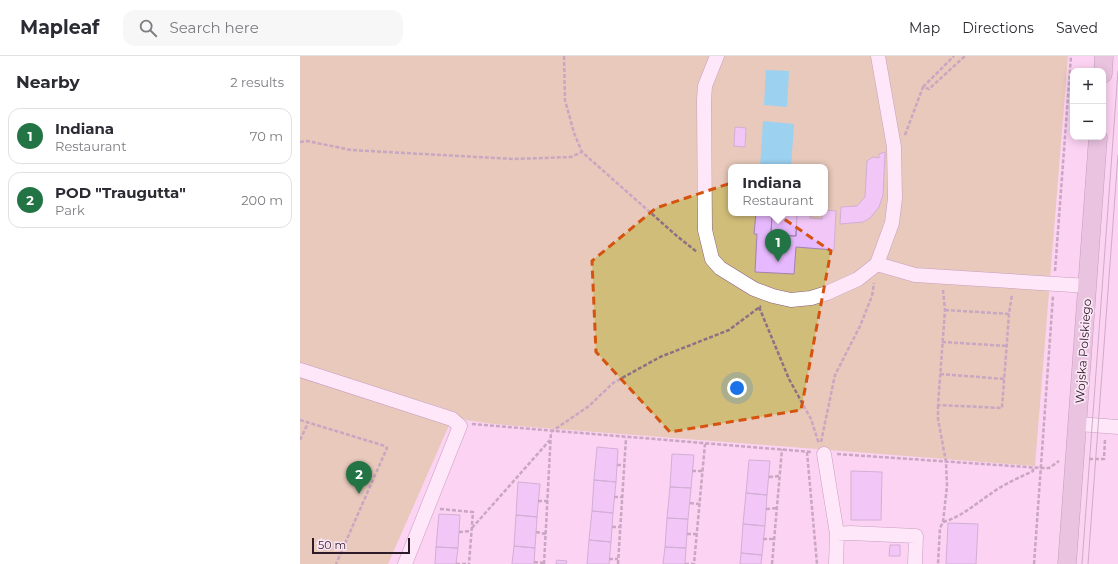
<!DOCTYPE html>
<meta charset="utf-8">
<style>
:root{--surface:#fff;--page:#f7f7f7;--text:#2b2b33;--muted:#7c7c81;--line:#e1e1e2;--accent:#227445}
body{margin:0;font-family:Montserrat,sans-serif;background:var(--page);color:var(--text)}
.controls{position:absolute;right:12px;top:12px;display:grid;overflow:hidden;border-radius:8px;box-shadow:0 2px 10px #0003}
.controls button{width:36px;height:36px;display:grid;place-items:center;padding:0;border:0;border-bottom:1px solid var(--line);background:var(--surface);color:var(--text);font:20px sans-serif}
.scale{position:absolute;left:12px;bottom:10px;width:98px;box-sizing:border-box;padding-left:4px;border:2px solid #2d1b29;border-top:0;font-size:11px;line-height:14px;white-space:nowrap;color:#2d1b29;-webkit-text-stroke:3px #fce7f7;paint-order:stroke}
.you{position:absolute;left:437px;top:332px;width:14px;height:14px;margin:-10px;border:3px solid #fff;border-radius:50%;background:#1a73e8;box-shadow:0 0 0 6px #1a73e833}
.badge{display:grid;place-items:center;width:26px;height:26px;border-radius:50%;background:var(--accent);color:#fff;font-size:13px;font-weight:700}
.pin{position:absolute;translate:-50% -33px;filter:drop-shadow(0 1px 2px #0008)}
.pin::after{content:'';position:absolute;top:21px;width:14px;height:12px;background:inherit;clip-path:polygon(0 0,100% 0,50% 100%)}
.popup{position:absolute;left:428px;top:108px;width:100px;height:52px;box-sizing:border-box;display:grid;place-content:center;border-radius:8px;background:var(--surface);filter:drop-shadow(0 1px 3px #0005);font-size:13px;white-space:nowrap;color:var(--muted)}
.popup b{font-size:15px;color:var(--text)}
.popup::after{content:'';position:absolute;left:50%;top:100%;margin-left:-8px;border:8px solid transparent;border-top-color:var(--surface)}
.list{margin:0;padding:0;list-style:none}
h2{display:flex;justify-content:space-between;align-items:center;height:52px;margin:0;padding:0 16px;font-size:17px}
h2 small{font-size:13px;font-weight:400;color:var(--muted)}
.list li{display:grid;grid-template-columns:26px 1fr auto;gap:12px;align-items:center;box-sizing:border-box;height:56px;margin:0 8px 8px;padding:0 8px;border:1px solid var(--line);border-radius:12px}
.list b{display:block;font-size:15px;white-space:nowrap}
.list p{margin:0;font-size:13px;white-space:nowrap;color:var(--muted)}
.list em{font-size:13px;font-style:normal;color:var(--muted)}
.icon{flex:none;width:22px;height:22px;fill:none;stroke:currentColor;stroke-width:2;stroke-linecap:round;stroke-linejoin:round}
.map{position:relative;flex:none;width:818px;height:508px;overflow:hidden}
header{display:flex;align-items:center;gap:24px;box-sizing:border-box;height:56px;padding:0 20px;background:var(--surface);border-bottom:1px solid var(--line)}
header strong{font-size:19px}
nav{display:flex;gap:22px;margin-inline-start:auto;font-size:14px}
.search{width:280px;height:36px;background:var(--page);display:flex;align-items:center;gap:10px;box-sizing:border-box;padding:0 14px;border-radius:12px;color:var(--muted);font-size:15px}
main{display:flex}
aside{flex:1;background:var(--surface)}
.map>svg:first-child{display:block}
.green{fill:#d0bd79;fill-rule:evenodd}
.water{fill:#28ceed}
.building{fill:#e6b8fd;stroke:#a182b1}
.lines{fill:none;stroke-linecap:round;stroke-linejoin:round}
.minor-casing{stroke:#8b5e82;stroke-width:15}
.major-casing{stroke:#875a7e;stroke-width:19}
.path{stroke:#8c7085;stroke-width:2.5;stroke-dasharray:4 2;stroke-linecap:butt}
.minor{stroke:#fff;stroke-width:14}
.major{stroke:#d4b0cd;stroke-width:18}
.tram{stroke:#9a7c93;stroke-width:1}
.marked{fill:none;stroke:#d5530f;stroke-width:3;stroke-dasharray:8 5;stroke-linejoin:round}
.labels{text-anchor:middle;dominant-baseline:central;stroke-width:3.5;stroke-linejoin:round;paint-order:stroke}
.street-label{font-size:12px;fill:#2d1b29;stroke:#fce7f7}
</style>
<header>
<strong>Mapleaf</strong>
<div class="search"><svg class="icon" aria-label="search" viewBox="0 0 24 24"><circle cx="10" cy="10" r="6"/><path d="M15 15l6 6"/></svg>Search here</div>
<nav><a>Map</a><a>Directions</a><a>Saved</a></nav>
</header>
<main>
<aside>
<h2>Nearby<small>2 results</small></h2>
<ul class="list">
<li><span class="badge">1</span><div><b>Indiana</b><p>Restaurant</p></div><em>70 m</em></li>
<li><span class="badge">2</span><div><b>POD &quot;Traugutta&quot;</b><p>Park</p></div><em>200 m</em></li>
</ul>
</aside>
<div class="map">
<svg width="818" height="508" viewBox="0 0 818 508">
<rect width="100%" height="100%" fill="#fcd3f2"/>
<path class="green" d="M0 0H768L735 410 193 368 166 364 141 351 87 336 150 367 88 508H0ZM431 111H525V157H431Z"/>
<path class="water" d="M466 14 489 15 487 51 464 49Z
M463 65 494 68 491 111H460Z"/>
<path class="building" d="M435 71 446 72 445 91 434 90Z
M585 96 583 139 579 151 570 162 563 166 540 168 541 151 557 150 565 141 567 105 573 101 579 102V98Z
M525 154 536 155 534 194 496 191 494 218 455 216 457 178H454L456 157H472L471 179 496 180 497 157H511L510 162 522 163 523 157H525Z
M472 157H497L496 180 471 179Z
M297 391 318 393 316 426 294 424Z
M372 398 394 399 391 432 370 431Z
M449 404 470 405 467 439 446 437Z
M551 415 582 416 581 464H551Z
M294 424 316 426 313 457 292 455Z
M218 426 240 428 237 461 216 459Z
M370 431 391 432 388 463 367 462Z
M446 437 467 439 465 470 443 468Z
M292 455 313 457 311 486 289 484Z
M139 458 160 459 158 492 136 491Z
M216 459 237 461 235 492 214 490Z
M367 462 388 463 386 492 365 491Z
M648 467 678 468 676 508H646Z
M443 468 465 470 462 499 441 497Z
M289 484 311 486 309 508H287Z
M590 489H600V500H589Z
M214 490 235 492 234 508H212Z
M136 491 158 492 156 508H135Z
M365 491 386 492 385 508H363Z
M441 497 462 499 461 508H440Z
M257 504 267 505 266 508H256Z"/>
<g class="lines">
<g class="minor-casing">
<path id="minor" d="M417 0 405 30 404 44 405 174 412 203 420 212 454 233 473 240 491 244 511 242 527 237 558 223 577 208 615 219 788 230
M577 208 592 167 595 142 594 91 578 0
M0 314 152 363 160 370 105 508
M778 368 818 371
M524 398 537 478 536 508
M537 478 550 477 616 480 615 508"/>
</g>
<g class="major-casing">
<path id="major" d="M803 18 804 0
M767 508 798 81"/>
</g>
<path class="path" d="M264 0 265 44 274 77 282 96 378 181 397 196
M623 31 654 0
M605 79 623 31 629 33 665 0
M0 86 7 85 51 94 214 103 271 101 282 96
M755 215 771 0
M643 234 645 254 638 349 702 352 709 258 712 238
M459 251 489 323 511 363 519 388
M645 254 709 258
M642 286 708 290
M640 318 705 323
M638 349V363L646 406 647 430 643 466 640 472 638 508
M0 364 85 390 87 392 36 508
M172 368 512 396
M0 384 8 367
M521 386 535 319 560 270 572 240 574 227
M507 396 517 508
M537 398 741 412H749L759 405
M789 403H804L805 383
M317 409H325
M392 415H402
M469 421 480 420
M314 441H322
M238 445H248
M390 447 399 448
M140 453 173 456 169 508
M466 453 477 452
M643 466C661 461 674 449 689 439 702 429 718 422 733 415V411
M312 471H320
M172 472 250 384
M159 476 171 475
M236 476 246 478
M387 478H397
M463 483H474
M309 503H318
M234 506 244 507
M156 508H169
M244 508 251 376 289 350 313 327 360 301 429 274 461 250
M318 508 326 382
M385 508H394L405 388
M472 508 482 393
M734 508 753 240"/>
<use href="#minor" class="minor"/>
<use href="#major" class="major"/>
<path class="tram" d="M782 508 818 15
M788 508 818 99"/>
</g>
<path d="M0 0H818V508H0ZM431 127 531 195 501 354 370 376 296 296 292 205 356 152Z" fill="#fcd3f2" fill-opacity=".55" fill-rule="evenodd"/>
<path class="marked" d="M431 127 531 195 501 354 370 376 296 296 292 205 356 152Z"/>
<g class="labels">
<g class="street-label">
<text transform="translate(783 295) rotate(-86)">Wojska Polskiego</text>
</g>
</g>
</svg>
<div class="controls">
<button>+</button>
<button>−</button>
</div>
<div class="scale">50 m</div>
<div class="you"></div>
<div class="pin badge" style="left:478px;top:206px">1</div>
<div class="popup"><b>Indiana</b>Restaurant</div>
<div class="pin badge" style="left:59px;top:438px">2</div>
</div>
</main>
